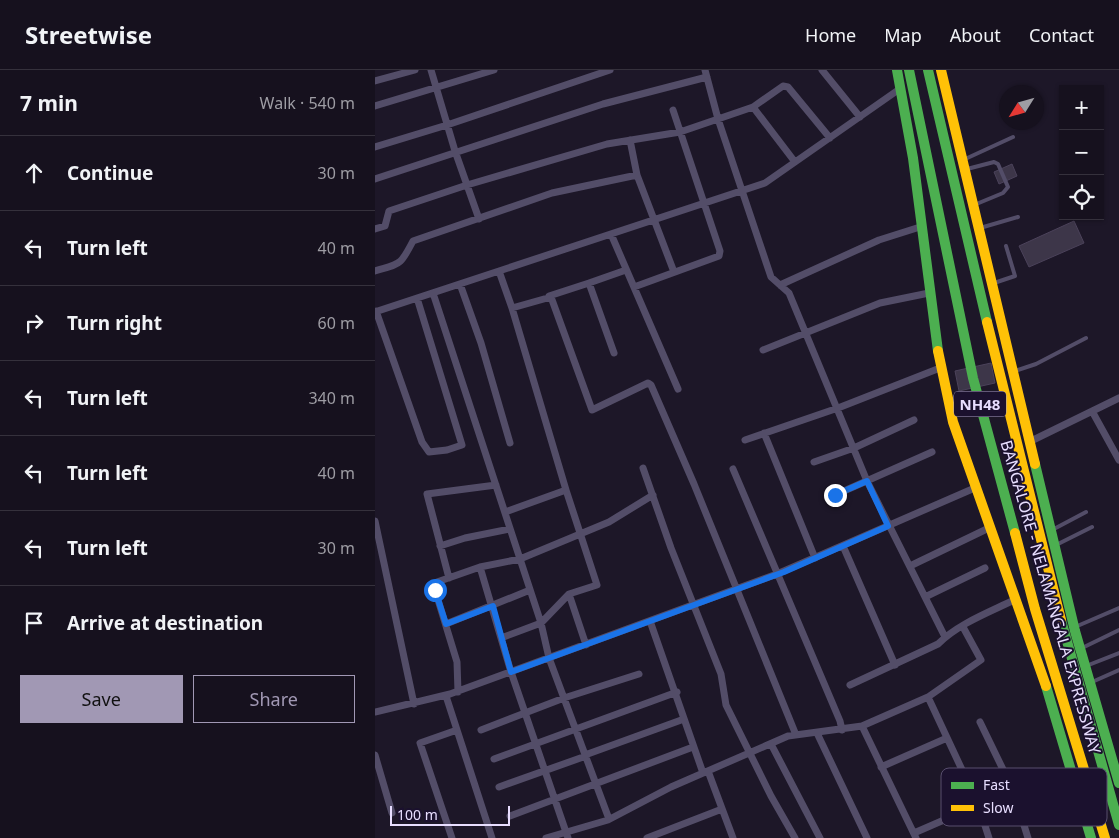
<!DOCTYPE html>
<meta charset="utf-8">
<style>
:root{--surface:#16111e;--page:#1f1a27;--text:#f1f3f6;--muted:#9e9da4;--line:#35313c;--accent:#a198b4}
body{margin:0;font-family:"Noto Sans",sans-serif;background:var(--page);color:var(--text)}
.controls{position:absolute;right:15px;top:15px;display:grid;overflow:hidden;border-radius:0px;box-shadow:0 1px 4px #0004}
.controls button{width:45px;height:45px;display:grid;place-items:center;padding:0;border:0;border-bottom:1px solid var(--line);background:var(--surface);color:var(--text);font:25px sans-serif}
.compass{position:absolute;left:624px;top:15px;width:45px;height:45px;border-radius:50%;background:var(--surface);box-shadow:0 1px 4px #0004;rotate:233deg}
.scale{position:absolute;left:15px;bottom:12px;width:120px;box-sizing:border-box;padding-left:5px;border:2px solid #e8deff;border-top:0;font-size:14px;line-height:18px;white-space:nowrap;color:#e8deff;-webkit-text-stroke:4px #1b112e;paint-order:stroke}
.stop{position:absolute;width:15px;height:15px;margin:-11px;border:4px solid #1a73e8;border-radius:50%;background:#fff}
.stop.end{background:#1a73e8;border-color:#fff;box-shadow:0 1px 5px #0008}
.list{margin:0;padding:0;list-style:none}
h2{display:flex;justify-content:space-between;align-items:center;height:65px;margin:0;padding:0 20px;font-size:21px}
h2 small{font-size:16px;font-weight:400;color:var(--muted)}
.list li{display:grid;grid-template-columns:32px 1fr auto;gap:15px;align-items:center;box-sizing:border-box;height:75px;padding:0 20px;border-top:1px solid var(--line)}
.list b{display:block;font-size:19px;white-space:nowrap}
.list em{font-size:16px;font-style:normal;color:var(--muted)}
.actions{display:flex;gap:10px;padding:15px 20px}
.actions a{flex:1;padding:11px 0;border:1px solid var(--accent);border-radius:0px;text-align:center;font-size:18px;color:var(--accent)}
.actions .main{background:var(--accent);color:#111}
.icon{flex:none;width:28px;height:28px;fill:none;stroke:currentColor;stroke-width:2;stroke-linecap:round;stroke-linejoin:round}
.map{position:relative;flex:none;width:744px;height:768px;overflow:hidden}
header{display:flex;align-items:center;gap:30px;box-sizing:border-box;height:70px;padding:0 25px;background:var(--surface);border-bottom:1px solid var(--line)}
header strong{font-size:24px}
nav{display:flex;gap:28px;margin-inline-start:auto;font-size:18px}
main{display:flex}
aside{flex:1;background:var(--surface)}
.map>svg:first-child{display:block}
.building{fill:#3d3649;stroke:#4b425a}
.lines{fill:none;stroke-linecap:round;stroke-linejoin:round}
.lane{stroke:#534d68;stroke-width:4}
.street{stroke:#534d68;stroke-width:7}
.fast{stroke:#4caf50;stroke-width:10}
.slow{stroke:#ffc107;stroke-width:10}
.route{stroke:#1a73e8;stroke-width:6}
.labels{text-anchor:middle;dominant-baseline:central;stroke-width:4;stroke-linejoin:round;paint-order:stroke}
.shield{fill:#1b112e;stroke:#aaa0c0;stroke-width:1}
.shield-label{font-size:15px;font-weight:bold;fill:#e8deff}
.street-label{font-size:16px;fill:#e8deff;stroke:#1b112e}
.key{fill:#1b112e;stroke:#584e6d;stroke-width:1}
.key-label{font-size:14px;fill:#e8deff}
</style>
<header>
<strong>Streetwise</strong>
<nav><a>Home</a><a>Map</a><a>About</a><a>Contact</a></nav>
</header>
<main>
<aside>
<h2>7 min<small>Walk · 540 m</small></h2>
<ul class="list">
<li><svg class="icon" aria-label="ahead" viewBox="0 0 24 24"><path d="M12 20V5M6 11l6-6 6 6"/></svg><div><b>Continue</b></div><em>30 m</em></li>
<li><svg class="icon" aria-label="left" viewBox="0 0 24 24"><path d="M17 20v-9H6M10 6l-5 5 5 5"/></svg><div><b>Turn left</b></div><em>40 m</em></li>
<li><svg class="icon" aria-label="right" viewBox="0 0 24 24"><path d="M7 20v-9h11M14 6l5 5-5 5"/></svg><div><b>Turn right</b></div><em>60 m</em></li>
<li><svg class="icon" aria-label="left" viewBox="0 0 24 24"><path d="M17 20v-9H6M10 6l-5 5 5 5"/></svg><div><b>Turn left</b></div><em>340 m</em></li>
<li><svg class="icon" aria-label="left" viewBox="0 0 24 24"><path d="M17 20v-9H6M10 6l-5 5 5 5"/></svg><div><b>Turn left</b></div><em>40 m</em></li>
<li><svg class="icon" aria-label="left" viewBox="0 0 24 24"><path d="M17 20v-9H6M10 6l-5 5 5 5"/></svg><div><b>Turn left</b></div><em>30 m</em></li>
<li><svg class="icon" aria-label="arrive" viewBox="0 0 24 24"><path d="M6 21V4h12l-3 4 3 4H6"/></svg><div><b>Arrive at destination</b></div></li>
</ul>
<div class="actions"><a class="main">Save</a><a>Share</a></div>
</aside>
<div class="map">
<svg width="744" height="768" viewBox="0 0 744 768">
<rect width="100%" height="100%" fill="#1d1728"/>
<path class="building" d="M637 94 642 106 624 114 619 102Z
M699 151 709 173 654 197 644 176Z
M616 293 620 313 584 321 580 301Z"/>
<g class="lines">
<path class="lane" d="M588 90 638 67
M592 99 619 92 623 94 633 117 628 123 599 135
M605 158 643 147
M619 213 640 206 631 176
M640 301 661 294 711 268
M677 460 711 442
M681 475 717 457
M700 557 744 538
M707 578 744 560
M711 596 744 583
M717 612 744 600"/>
<path class="street" d="M56 0 80 81 104 149
M330 0 343 49 396 207 414 223 492 411 570 567
M447 0 485 47
M0 11 40 0
M0 36 119 0
M378 37 420 92
M255 70 262 105
M0 77 72 55 235 0
M0 109 228 34 332 7
M0 159 10 156 14 141 92 115 232 74 305 62 378 37 408 16 413 17 455 68
M236 164 303 319
M0 201C26 193 25 196 38 171L177 123 262 105 299 202
M124 201 137 238 176 227 217 340 273 313 276 315 319 414 421 665
M214 213 251 200
M85 214 106 273 135 373
M405 215 504 170 545 157
M259 217 344 186 345 181 298 40
M58 223 166 553 174 588 234 749
M174 226 214 213 239 283
M1 241 47 372 54 382 72 380 87 375 42 228
M0 242 390 113 526 18
M388 280 505 233 554 223
M717 341 744 390
M389 363 440 488
M370 370 463 338 565 298
M654 372 744 328
M439 392 479 378 539 350
M268 398 296 478 346 604 351 635 396 726 420 768
M358 399 465 651 467 660
M460 425 557 382
M130 442 191 420
M0 451 39 634
M65 476 90 468 135 459
M468 476 520 595
M535 496 616 457
M105 497 136 602 193 768
M74 508 52 424 121 415
M194 524 211 575
M550 527 610 498
M275 551 328 703
M71 554 155 520
M126 568 166 553 194 524 222 515 191 420 137 238
M475 615 563 574C584 553 615 542 641 529
M83 622 82 592 60 520 62 512 105 497 145 489 234 452 278 425
M71 626 117 768
M553 627 603 734 614 768
M0 642 75 624 402 504 602 417
M605 652 638 720 653 768
M487 656 541 768
M106 660 189 628 264 604
M442 663 492 768
M396 674 445 768
M0 685 17 743
M210 685 309 649
M119 689 302 622
M506 697 572 668
M333 701 358 768
M124 717 211 686
M135 746 318 677
M539 763 638 720
M77 768 45 673 82 660
M171 768 233 750 296 717 413 666 487 656 553 627 606 590 588 557
M272 768 347 739"/>
<path class="fast" d="M522 0 538 88 563 281
M534 0 598 308 640 463
M553 0 612 252
M660 394 700 561 744 713
M686 550 744 755
M671 616 716 768"/>
<path class="slow" d="M566 0 660 394
M612 252 686 550
M563 281 578 352 671 616
M640 463 660 539 730 768"/>
</g>
<g class="lines">
<path class="route" d="M60 520 71 554 118 536 136 602 409 502 513 456 492 411 460 425"/>
</g>
<g class="labels">
<rect class="shield" x="579" y="321.5" width="52" height="25" rx="4"/>
<g class="shield-label">
<text x="605" y="334">NH48</text>
</g>
<g class="street-label">
<text transform="translate(676 527) rotate(74)">BANGALORE - NELAMANGALA EXPRESSWAY</text>
</g>
</g>
<rect x="566" y="698" width="166" height="58" rx="8" class="key"/>
<rect x="576" y="712" width="23" height="7" fill="#4caf50"/>
<rect x="576" y="735" width="23" height="6" fill="#ffc107"/>
<g class="key-label">
<text x="608" y="720">Fast</text>
<text x="608" y="743">Slow</text>
</g>
</svg>
<div class="controls">
<button>+</button>
<button>−</button>
<button><svg class="icon" aria-label="locate" viewBox="0 0 24 24"><circle cx="12" cy="12" r="6"/><path d="M12 2v4M12 18v4M2 12h4M18 12h4"/></svg></button>
</div>
<svg class="compass" viewBox="-18 -18 36 36"><path d="M0-13l5 13h-10z" fill="#e53935"/><path d="M0 13l5-13h-10z" fill="#9e9da4"/></svg>
<div class="scale">100 m</div>
<div class="stop" style="left:60px;top:520px"></div>
<div class="stop end" style="left:460px;top:425px"></div>
</div>
</main>
